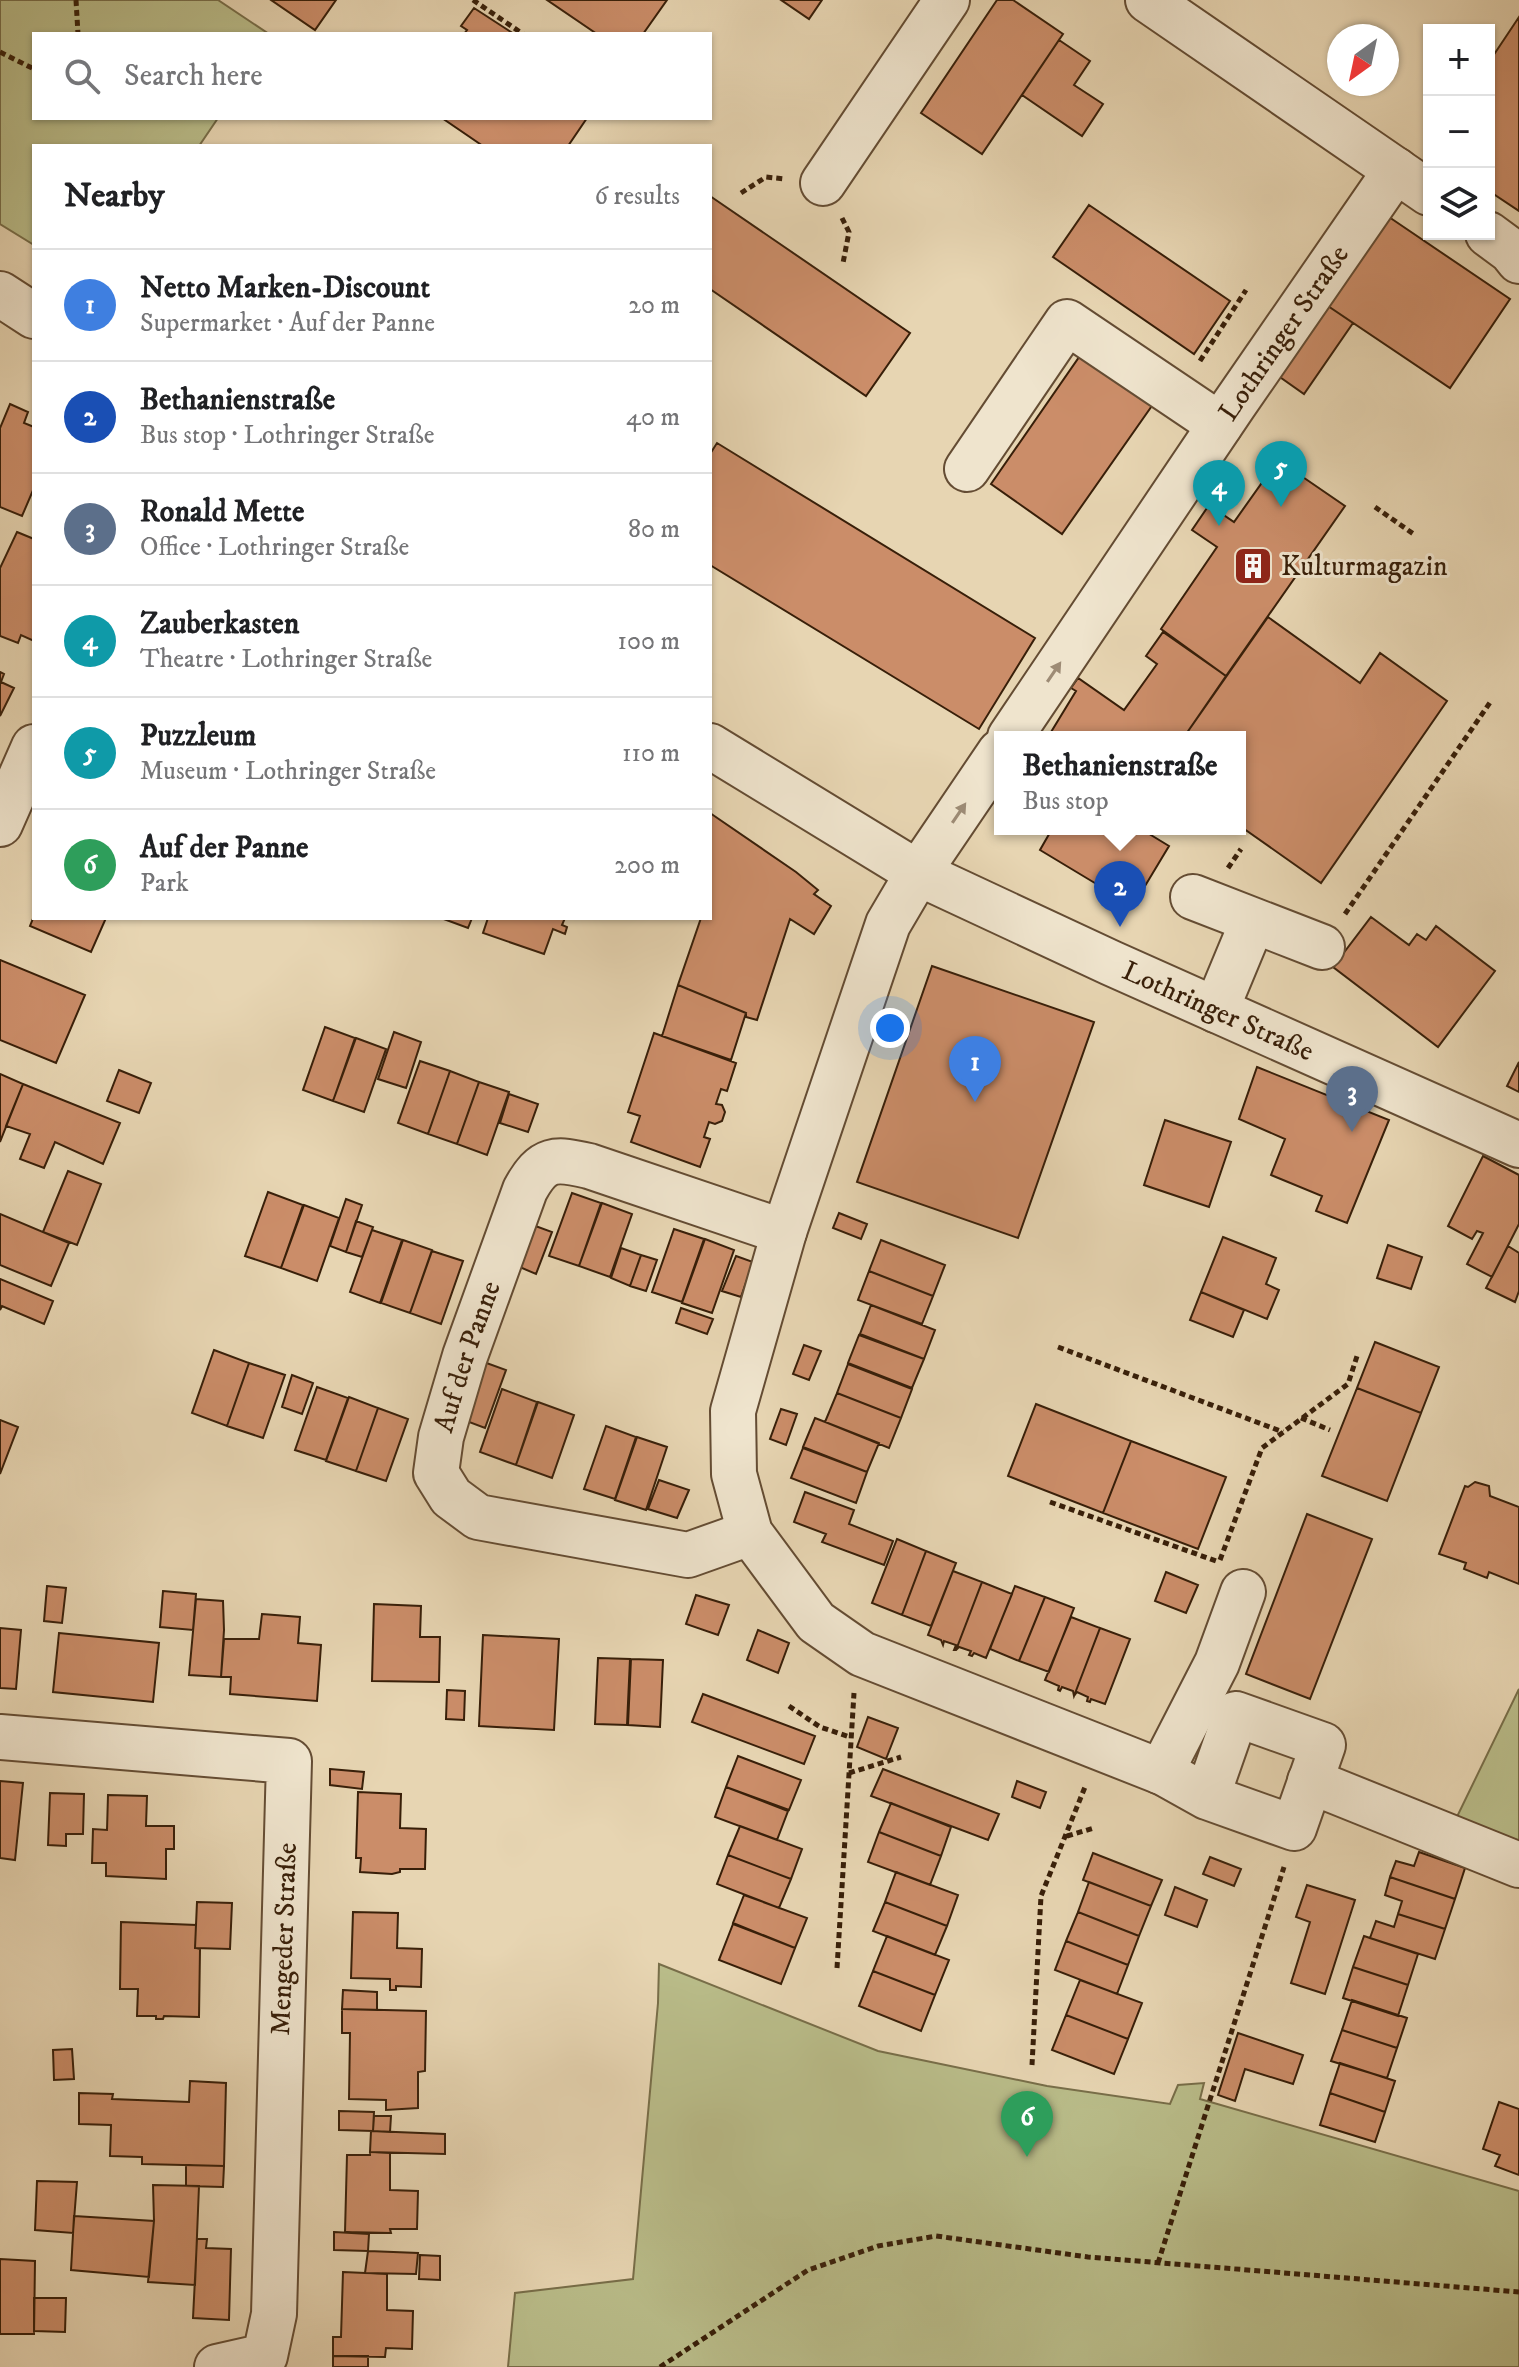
<!DOCTYPE html>
<meta charset="utf-8">
<style>
:root{--surface:#fff;--page:#f2f2f2;--text:#202124;--muted:#757577;--line:#e0e0e0;--accent:#8f2418}
body{margin:0;font-family:"IM FELL DW Pica",serif;background:var(--page);color:var(--text)}
.controls{position:absolute;right:24px;top:24px;display:grid;overflow:hidden;border-radius:0px;box-shadow:0 2px 6px #0004}
.controls button{width:72px;height:72px;display:grid;place-items:center;padding:0;border:0;border-bottom:2px solid var(--line);background:var(--surface);color:var(--text);font:40px sans-serif}
.compass{position:absolute;left:1327px;top:24px;width:72px;height:72px;border-radius:50%;background:var(--surface);box-shadow:0 2px 6px #0004;rotate:213deg}
.you{position:absolute;left:890px;top:1028px;width:28px;height:28px;margin:-20px;border:6px solid #fff;border-radius:50%;background:#1a73e8;box-shadow:0 0 0 12px #1a73e833}
.badge{display:grid;place-items:center;width:52px;height:52px;border-radius:50%;background:var(--accent);color:#fff;font-size:26px;font-weight:700}
.pin{position:absolute;translate:-50% -66px;filter:drop-shadow(0 2px 4px #0008)}
.pin::after{content:'';position:absolute;top:42px;width:28px;height:24px;background:inherit;clip-path:polygon(0 0,100% 0,50% 100%)}
.popup{position:absolute;left:994px;top:731px;width:252px;height:104px;box-sizing:border-box;display:grid;place-content:center;border-radius:0px;background:var(--surface);filter:drop-shadow(0 2px 6px #0005);font-size:26px;white-space:nowrap;color:var(--muted)}
.popup b{font-size:30px;color:var(--text)}
.popup::after{content:'';position:absolute;left:50%;top:100%;margin-left:-16px;border:16px solid transparent;border-top-color:var(--surface)}
.list{margin:0;padding:0;list-style:none}
h2{display:flex;justify-content:space-between;align-items:center;height:104px;margin:0;padding:0 32px;font-size:34px}
h2 small{font-size:26px;font-weight:400;color:var(--muted)}
.list li{display:grid;grid-template-columns:52px 1fr auto;gap:24px;align-items:center;box-sizing:border-box;height:112px;padding:0 32px;border-top:2px solid var(--line)}
.list b{display:block;font-size:30px;white-space:nowrap}
.list p{margin:0;font-size:26px;white-space:nowrap;color:var(--muted)}
.list em{font-size:26px;font-style:normal;color:var(--muted)}
.icon{flex:none;width:44px;height:44px;fill:none;stroke:currentColor;stroke-width:2;stroke-linecap:round;stroke-linejoin:round}
.map{position:relative;flex:none;width:1519px;height:2367px;overflow:hidden}
.search{position:absolute;background:var(--surface);box-shadow:0 2px 6px #0004;left:32px;top:32px;width:680px;height:88px;display:flex;align-items:center;gap:20px;box-sizing:border-box;padding:0 28px;border-radius:0px;color:var(--muted);font-size:30px}
.panel{position:absolute;background:var(--surface);box-shadow:0 2px 6px #0004;left:32px;top:144px;width:680px;height:776px;border-radius:0px}
.map>svg:first-child{display:block}
.green{fill:#b9bc89;stroke:#786e49;stroke-width:2}
.building{fill:#cb8d69;stroke:#381f09;stroke-width:2}
.lines{fill:none;stroke-linecap:round;stroke-linejoin:round}
.minor-casing{stroke:#644c33;stroke-width:48}
.path{stroke:#381f09;stroke-width:5;stroke-dasharray:6 4;stroke-linecap:butt}
.minor{stroke:#efe4cd;stroke-width:44}
.oneway{fill:#9d8b75}
.labels{text-anchor:middle;dominant-baseline:central;stroke-width:6;stroke-linejoin:round;paint-order:stroke}
.street-label{font-size:28px;fill:#381f09;stroke:#efe4cd}
.poi-label{font-size:28px;fill:#381f09;stroke:#efe4cd;text-anchor:start}
</style>
<div class="map">
<svg width="1519" height="2367" viewBox="0 0 1519 2367">
<rect width="100%" height="100%" fill="#e7d5b2"/>
<filter id="stains"><feTurbulence type="fractalNoise" baseFrequency=".0025" numOctaves="4"/><feColorMatrix values="0 0 0 0 .2 0 0 0 0 .09 0 0 0 0 .02 0 0 0 .5 -.17"/></filter>
<radialGradient id="worn" r=".72"><stop offset=".6" stop-color="#630" stop-opacity="0"/><stop offset="1" stop-color="#630" stop-opacity=".3"/></radialGradient>
<path class="green" d="M0 0H218L269 34H34V118H218L199 146H34V245L0 224Z
M1519 1689V1854L1452 1827Z
M659 1964 878 2051 1047 2086 1170 2104 1178 2085 1204 2083 1200 2099 1519 2191V2367H508L515 2293 633 2279 658 2003Z"/>
<path class="building" d="M271 0H336L315 30Z
M547 0H667L643 34H597Z
M781 0H822L809 19Z
M997 0H1013L1063 34 982 154 921 113Z
M474 8 514 34H464L467 30 461 26Z
M1519 17V211L1489 191V62Z
M1059 40 1090 61 1074 85 1103 104 1082 136 1022 95Z
M442 118H587L568 146H483Z
M710 196 910 333 866 396 710 289Z
M1089 205 1230 301 1194 354 1053 257Z
M1386 215 1510 299 1450 388 1325 304Z
M1325 304 1353 323 1304 394 1277 375Z
M1084 350 1156 400 1062 534 991 484Z
M10 404 28 412 24 423 34 427V488L22 516 0 507V428Z
M717 443 1035 638 979 729 710 565V454Z
M1278 460 1345 506 1226 676 1161 629 1217 547 1192 530 1209 505 1234 522Z
M17 532 34 539V641L21 635 18 643 0 636V568Z
M1268 617 1360 683 1380 653 1447 701 1321 883 1240 826V737H1184Z
M1163 632 1226 676 1184 737H1048L1076 691 1071 688 1078 678 1124 710 1157 664 1146 656Z
M0 672 4 674 1 682 14 688 0 716Z
M710 813 796 872 818 890 814 894 831 906 814 934 790 919 757 1020 746 1017V1013L678 985 701 918H710Z
M1052 829H1141L1169 846 1133 906 1040 850Z
M34 916V918H106L91 952 30 926Z
M1371 917 1409 945 1417 934 1426 940 1436 926 1495 971 1438 1047 1333 967Z
M441 918H472L468 928Z
M488 918H565L562 925 567 927 565 934 553 929 544 954 483 933Z
M0 960 85 995 56 1063 0 1040Z
M932 966 1094 1022 1018 1238 857 1182Z
M678 985 746 1013 731 1060 662 1036Z
M325 1027 355 1038 333 1101 303 1090Z
M394 1032 421 1042 406 1088 378 1079Z
M654 1033 736 1063 727 1091 721 1089 716 1104 722 1105 725 1112 722 1121 715 1124 709 1122 704 1137 710 1139 700 1167 631 1142 640 1116 628 1112Z
M356 1038 386 1049 364 1112 333 1101Z
M420 1061 450 1071 428 1134 398 1123Z
M1519 1062V1092L1507 1086Z
M1257 1067 1389 1120 1347 1223 1316 1211 1322 1196 1271 1175 1285 1139 1239 1119Z
M119 1070 151 1083 139 1113 107 1101Z
M450 1071 479 1082 457 1144 428 1134Z
M0 1074 23 1084 0 1142Z
M479 1082 509 1092 487 1155 457 1144Z
M23 1084 120 1123 103 1164 55 1142 44 1168 20 1159 30 1134 6 1126Z
M509 1094 538 1104 528 1132 500 1123Z
M1165 1120 1231 1142 1209 1207 1144 1185Z
M1483 1156 1519 1175V1224L1492 1277 1467 1264 1483 1233 1477 1231 1472 1239 1448 1226Z
M68 1171 101 1184 77 1245 43 1232Z
M268 1192 303 1205 281 1268 245 1256Z
M572 1193 601 1203 579 1266 549 1256Z
M346 1199 362 1205 346 1252 330 1246Z
M602 1203 632 1214 610 1277 579 1266Z
M304 1205 339 1218 317 1281 281 1268Z
M839 1213 867 1224 861 1239 833 1228Z
M0 1214 69 1243 51 1286 0 1265Z
M356 1221 373 1227 362 1257 346 1252Z
M530 1224 552 1232 536 1274 515 1265Z
M674 1229 704 1239 682 1302 652 1292Z
M372 1230 402 1240 380 1303 350 1292Z
M1223 1237 1276 1258 1266 1284 1279 1290 1267 1319 1201 1292Z
M705 1239 734 1250 712 1313 682 1303Z
M403 1240 432 1250 410 1313 381 1303Z
M881 1240 945 1265 933 1296 869 1271Z
M1388 1245 1422 1257 1411 1289 1377 1278Z
M1508 1246 1519 1253V1291L1515 1302 1486 1288Z
M621 1248 641 1255 630 1286 611 1278Z
M432 1251 463 1261 441 1324 410 1313Z
M641 1255 657 1260 646 1291 630 1286Z
M736 1256 753 1262 741 1297 722 1291Z
M869 1271 933 1296 922 1324 858 1300Z
M0 1279 53 1301 44 1324 2 1306 0 1310Z
M1201 1292 1244 1310 1233 1337 1190 1320Z
M871 1305 935 1330 924 1359 860 1334Z
M681 1308 713 1319 707 1334 676 1323Z
M859 1335 924 1359 912 1388 848 1363Z
M1375 1342 1439 1367 1421 1413 1357 1388Z
M804 1345 821 1351 809 1380 793 1374Z
M214 1350 249 1363 227 1426 192 1413Z
M481 1361 506 1370 485 1428 461 1419Z
M249 1363 285 1375 263 1438 227 1426Z
M848 1364 912 1389 901 1418 837 1393Z
M292 1375 313 1383 302 1414 282 1407Z
M317 1387 348 1398 326 1460 295 1450Z
M1357 1388 1421 1413 1387 1501 1322 1476Z
M502 1389 537 1402 516 1465 480 1452Z
M837 1393 901 1418 889 1448 825 1422Z
M349 1397 378 1408 356 1471 326 1461Z
M538 1402 574 1415 552 1478 516 1465Z
M1036 1404 1131 1441 1103 1513 1008 1476Z
M378 1408 408 1419 386 1481 356 1471Z
M781 1409 797 1414 786 1445 770 1439Z
M815 1418 879 1443 867 1472 803 1447Z
M0 1420 18 1427 0 1474Z
M606 1426 636 1437 615 1499 584 1489Z
M637 1437 667 1447 646 1510 615 1500Z
M1131 1441 1226 1477 1198 1549 1103 1513Z
M803 1448 867 1472 856 1503 791 1478Z
M659 1480 689 1490 677 1518 648 1509Z
M1475 1482 1489 1486 1490 1496 1519 1507V1584L1489 1572 1487 1578 1464 1569 1466 1563 1439 1554 1465 1486 1468 1487Z
M805 1492 854 1510 849 1524 893 1541 884 1565 822 1542 826 1534 794 1522Z
M1307 1514 1372 1539 1310 1699 1246 1674Z
M897 1539 926 1551 902 1615 872 1603Z
M926 1551 956 1563 931 1626 902 1615Z
M953 1571 982 1582 956 1650H954L956 1645 944 1641 943 1645 941 1640 928 1635Z
M1166 1572 1198 1585 1186 1613 1155 1601Z
M982 1582 1012 1594 986 1658 974 1653 972 1656 969 1655 971 1651 959 1647 956 1650Z
M47 1586 66 1588 62 1623 44 1621Z
M1015 1586 1045 1597 1019 1661 990 1649Z
M163 1591 196 1594 193 1630 160 1627Z
M696 1595 729 1605 718 1635 686 1624Z
M1045 1597 1074 1608 1049 1672 1019 1661Z
M196 1599 223 1601 224 1630 221 1677 189 1675Z
M374 1604 421 1606 420 1637H440L439 1682 372 1681Z
M262 1614 300 1617 298 1643 321 1645 317 1701 230 1694 231 1677H221L224 1639H259Z
M1071 1617 1100 1628 1074 1696 1073 1691 1062 1687 1060 1691 1058 1690 1059 1686 1045 1680Z
M0 1628 21 1630 16 1689 0 1688Z
M1100 1628 1130 1639 1105 1704 1091 1699 1090 1702 1087 1701 1088 1697 1077 1692 1074 1696Z
M758 1630 789 1643 778 1673 747 1660Z
M59 1633 159 1643 153 1702 53 1692Z
M483 1635 559 1639 554 1730 479 1726Z
M598 1658 630 1659 627 1725 595 1724Z
M631 1659 663 1660 660 1727 628 1725Z
M447 1690 465 1691 464 1720 446 1719Z
M703 1694 815 1736 804 1764 692 1722Z
M868 1717 898 1728 886 1759 857 1747Z
M738 1756 801 1780 789 1810 726 1787Z
M330 1769 364 1772 362 1789 330 1785Z
M883 1769 999 1814 988 1840 871 1796Z
M0 1781 23 1783 15 1860 0 1858Z
M1017 1781 1046 1792 1040 1808 1012 1797Z
M726 1787 788 1811 777 1840 715 1817Z
M358 1792 401 1794 400 1828 426 1829 425 1869H400V1872L392 1874 360 1872 361 1858H356Z
M50 1793 84 1794 83 1834H66V1846L48 1845Z
M108 1795 147 1796 146 1826H174V1849H166V1879L106 1876V1863H92L93 1829 107 1830Z
M891 1803 951 1827 941 1856 879 1832Z
M740 1826 802 1849 791 1879 728 1855Z
M879 1832 941 1856 930 1885 868 1862Z
M1419 1852 1465 1868 1455 1899 1390 1877 1396 1861 1414 1866Z
M1093 1853 1162 1880 1151 1906 1083 1880Z
M728 1855 791 1879 779 1908 717 1884Z
M1210 1857 1241 1869 1234 1886 1203 1874Z
M896 1872 958 1895 947 1926 885 1902Z
M1390 1877 1455 1899 1445 1929 1398 1914 1402 1901 1385 1895Z
M1089 1882 1151 1906 1139 1936 1078 1912Z
M1307 1885 1355 1900 1325 1994 1291 1983 1310 1922 1296 1917Z
M1175 1887 1207 1900 1197 1927 1165 1915Z
M744 1895 807 1918 795 1948 733 1923Z
M197 1902 232 1903 230 1949 195 1948Z
M885 1902 947 1926 935 1955 873 1931Z
M353 1912 398 1913 397 1948 422 1949 421 1987 396 1986V1990H390V1979L351 1978Z
M1078 1912 1139 1936 1128 1965 1066 1941Z
M1398 1914 1445 1929 1435 1959 1370 1938 1376 1921 1394 1927Z
M121 1922 196 1925 195 1948 200 1949 199 2017 164 2016 163 2019H156V2016H137L138 1989H120Z
M733 1924 795 1948 781 1984 719 1960Z
M887 1936 949 1960 935 1995 873 1971Z
M1364 1936 1418 1954 1408 1985 1353 1967Z
M1066 1941 1128 1965 1117 1994 1055 1970Z
M1353 1967 1408 1985 1398 2016 1343 1998Z
M873 1971 935 1995 921 2031 859 2006Z
M1080 1980 1142 2003 1128 2039 1066 2015Z
M343 1990 377 1992V2010L342 2009Z
M1352 2000 1407 2018 1397 2048 1342 2030Z
M342 2009 426 2011 425 2071 418 2072V2108L386 2110V2100L349 2099 350 2033H342Z
M1066 2015 1128 2039 1114 2074 1052 2050Z
M1342 2030 1397 2048 1387 2078 1331 2061Z
M1238 2033 1303 2055 1293 2084 1245 2069 1235 2101 1218 2095Z
M72 2049 74 2079 54 2080 53 2050Z
M1340 2063 1395 2081 1385 2112 1330 2093Z
M190 2081 226 2083 224 2166 142 2164V2157L110 2156 111 2125 79 2124V2093L113 2094 112 2099 189 2102Z
M1330 2093 1385 2112 1375 2142 1320 2125Z
M1499 2102 1519 2109V2175L1495 2166 1500 2155 1483 2149Z
M339 2111 374 2112 373 2131 339 2130Z
M374 2116H391L390 2132 373 2131Z
M371 2131 445 2134V2154L370 2152Z
M370 2152 390 2153V2190L418 2191 417 2229H390L391 2233 345 2232 347 2155H370Z
M186 2165 224 2166 223 2187 186 2186Z
M37 2181 77 2182 73 2233 35 2230Z
M153 2185 199 2186 195 2285 148 2282 154 2221Z
M74 2216 154 2221 149 2277 71 2270Z
M334 2232 369 2234 368 2251 334 2250Z
M197 2239H207L206 2248 231 2249 229 2320 193 2318Z
M368 2251 418 2253 416 2274 365 2273Z
M420 2255 440 2256V2280L419 2279Z
M0 2259 35 2261 34 2334H0Z
M343 2272 387 2274V2310L413 2311 412 2349 386 2348 385 2357 333 2356V2337H341Z
M34 2298H66L65 2332 34 2331Z
M333 2356H368V2367H333Z"/>
<g class="lines">
<g class="minor-casing">
<g id="minor">
<path d="M1148 0 1429 193"/>
<path d="M823 183 947 0"/>
<path d="M1488 234 1511 251 1519 261"/>
<path d="M0 294 34 316"/>
<path d="M967 469 1067 322 1220 425"/>
<path id="s1" d="M1010 737 1233 406 1396 170"/>
<path id="s2" d="M710 746 918 873 1111 963 1519 1145"/>
<path d="M1000 752 918 873 888 924 784 1232 733 1411 734 1474 750 1533 816 1622 862 1654 1164 1773 1207 1797 1294 1828 1323 1745 1236 1714 1207 1797"/>
<path d="M0 824 34 747"/>
<path d="M1193 897 1322 947"/>
<path d="M1216 1010 1253 921"/>
<path id="s3" d="M750 1533 688 1555 478 1517 451 1497 436 1473 441 1437 465 1356 525 1190C543 1157 555 1158 589 1166L784 1232"/>
<path d="M0 1737 289 1761 274 2314 265 2356 217 2367"/>
<path d="M1161 1772 1217 1663 1243 1592"/>
<path d="M1310 1781 1519 1865"/>
</g>
</g>
<path class="path" d="M76 0 78 34
M473 0 523 34
M0 52 34 69
M741 193 766 177 785 179
M842 218 849 232 843 263
M1200 361 1246 290
M1375 507 1415 535
M1228 868 1241 849
M1345 914 1491 701
M1058 1347 1283 1432
M1301 1418 1330 1430
M1050 1502 1219 1562
M1220 1560 1262 1448 1348 1384 1358 1353
M789 1706 820 1727 850 1737
M849 1773 901 1757
M1067 1836 1094 1828
M837 1968 854 1693
M1032 2065 1041 1896 1085 1787
M1158 2263 1284 1867
M660 2367 808 2270 878 2246 936 2236 1088 2257 1519 2292"/>
<use href="#minor" class="minor"/>
</g>
<defs><path id="oneway-solid" d="M-6-.8H1V-3.2L6.5 0L1 3.2V.8H-6Z" transform="scale(2)"/></defs>
<g class="oneway">
<use href="#oneway-solid" transform="translate(1054 672) rotate(-56)"/>
<use href="#oneway-solid" transform="translate(959 813) rotate(-56)"/>
</g>
<defs>
<g id="building-square" transform="scale(2)"><rect x="-9" y="-9" width="18" height="18" rx="4" fill="#8f2418" stroke="#efe4cd"/><path d="M-4-6H4V6H1V3H-1V6H-4ZM-2.5-4.3h1.7v1.8h-1.7ZM.8-4.3h1.7v1.8H.8ZM-2.5-1h1.7V.8h-1.7ZM.8-1h1.7V.8H.8Z" fill="#fff"/></g>
</defs>
<g fill-rule="evenodd">
<use href="#building-square" x="1253" y="566"/>
</g>
<g class="labels">
<g class="street-label">
<text stroke="none"><textPath href="#s1" startOffset="488">Lothringer Straße</textPath></text>
<text stroke="none"><textPath href="#s2" startOffset="574">Lothringer Straße</textPath></text>
<text stroke="none"><textPath href="#s3" startOffset="462">Auf der Panne</textPath></text>
<text transform="translate(284 1939) rotate(-88)">Mengeder Straße</text>
</g>
<g class="poi-label">
<text x="1281" y="566">Kulturmagazin</text>
</g>
</g>
<rect width="100%" height="100%" filter="url(#stains)"/>
<rect width="100%" height="100%" fill="url(#worn)"/>
</svg>
<div class="controls">
<button>+</button>
<button>−</button>
<button><svg class="icon" aria-label="layers" viewBox="0 0 24 24"><path d="M12 4l9 5-9 5-9-5zM3 14l9 5 9-5"/></svg></button>
</div>
<svg class="compass" viewBox="-18 -18 36 36"><path d="M0-13l5 13h-10z" fill="#e53935"/><path d="M0 13l5-13h-10z" fill="#757577"/></svg>
<div class="you"></div>
<div class="pin badge" style="left:975px;top:1102px;background:#3f7fe0">1</div>
<div class="pin badge" style="left:1120px;top:927px;background:#1a4fb4">2</div>
<div class="popup"><b>Bethanienstraße</b>Bus stop</div>
<div class="pin badge" style="left:1352px;top:1132px;background:#5c6f8a">3</div>
<div class="pin badge" style="left:1219px;top:526px;background:#0f9aa8">4</div>
<div class="pin badge" style="left:1281px;top:507px;background:#0f9aa8">5</div>
<div class="pin badge" style="left:1027px;top:2157px;background:#2e9e5b">6</div>
<div class="search"><svg class="icon" aria-label="search" viewBox="0 0 24 24"><circle cx="10" cy="10" r="6"/><path d="M15 15l6 6"/></svg>Search here</div>
<section class="panel">
<h2>Nearby<small>6 results</small></h2>
<ul class="list">
<li><span class="badge" style="background:#3f7fe0">1</span><div><b>Netto Marken-Discount</b><p>Supermarket · Auf der Panne</p></div><em>20 m</em></li>
<li><span class="badge" style="background:#1a4fb4">2</span><div><b>Bethanienstraße</b><p>Bus stop · Lothringer Straße</p></div><em>40 m</em></li>
<li><span class="badge" style="background:#5c6f8a">3</span><div><b>Ronald Mette</b><p>Office · Lothringer Straße</p></div><em>80 m</em></li>
<li><span class="badge" style="background:#0f9aa8">4</span><div><b>Zauberkasten</b><p>Theatre · Lothringer Straße</p></div><em>100 m</em></li>
<li><span class="badge" style="background:#0f9aa8">5</span><div><b>Puzzleum</b><p>Museum · Lothringer Straße</p></div><em>110 m</em></li>
<li><span class="badge" style="background:#2e9e5b">6</span><div><b>Auf der Panne</b><p>Park</p></div><em>200 m</em></li>
</ul>
</section>
</div>
